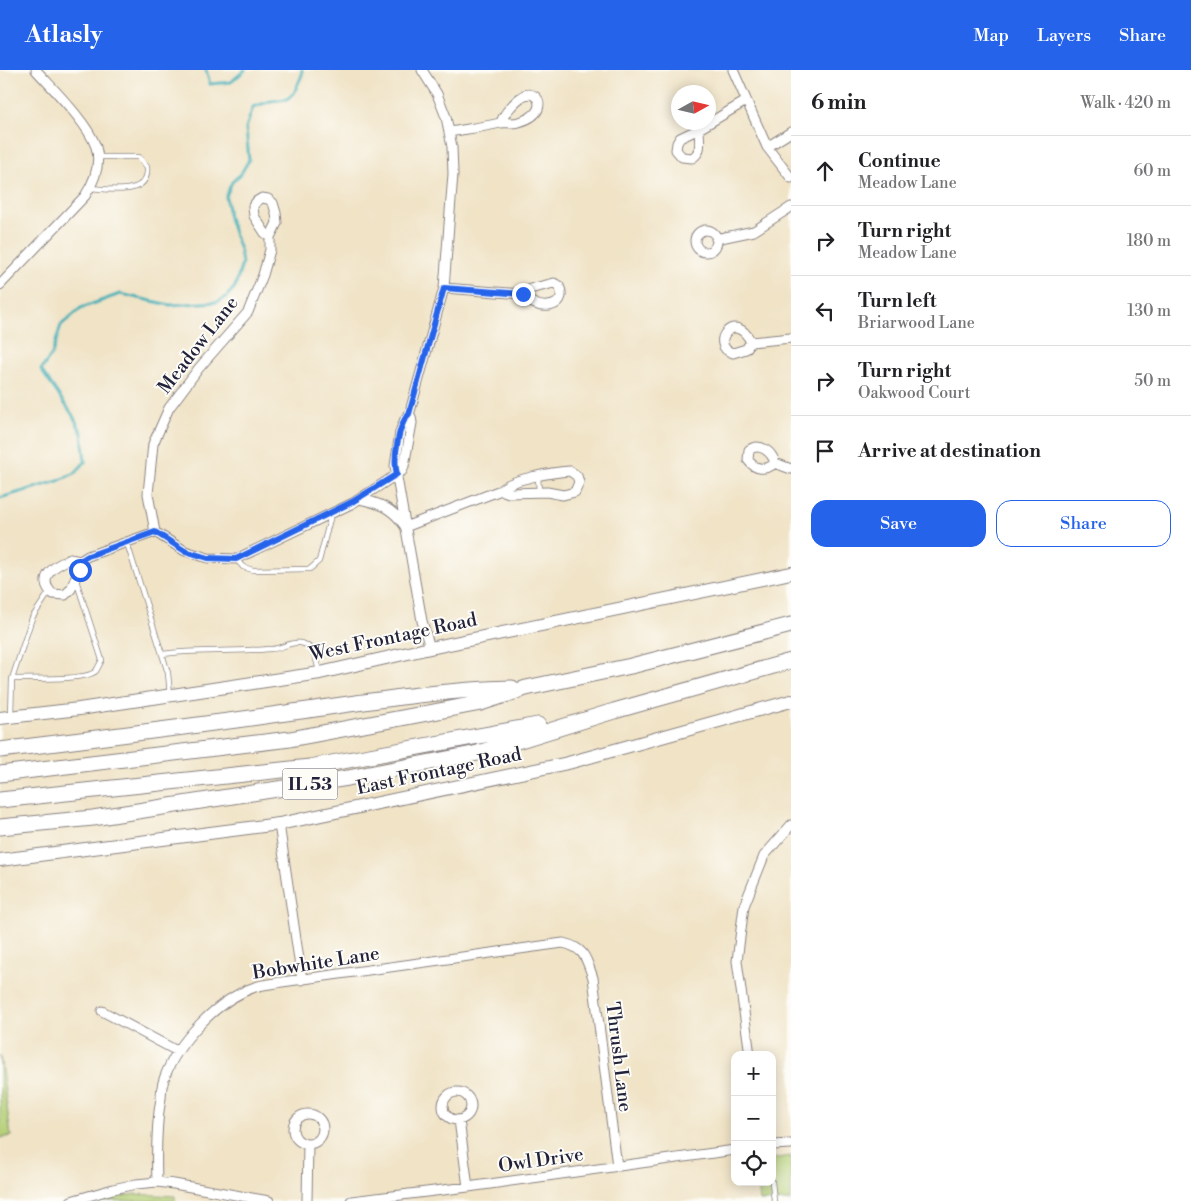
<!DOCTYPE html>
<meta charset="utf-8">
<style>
:root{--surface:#fff;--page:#f2f2f2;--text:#202124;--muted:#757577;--line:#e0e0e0;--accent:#2563eb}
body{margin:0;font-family:"Libre Bodoni",serif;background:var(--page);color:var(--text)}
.controls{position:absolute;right:15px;bottom:15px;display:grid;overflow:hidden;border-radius:10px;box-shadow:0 2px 12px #0003}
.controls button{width:45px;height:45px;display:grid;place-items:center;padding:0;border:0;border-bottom:1px solid var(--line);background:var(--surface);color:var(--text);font:25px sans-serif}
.compass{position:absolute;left:671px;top:15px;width:45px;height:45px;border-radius:50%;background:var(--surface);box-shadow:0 2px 12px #0003;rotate:82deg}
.stop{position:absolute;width:15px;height:15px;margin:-11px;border:4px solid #2563eb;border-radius:50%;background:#fff}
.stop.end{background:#2563eb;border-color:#fff;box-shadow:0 1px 5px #0008}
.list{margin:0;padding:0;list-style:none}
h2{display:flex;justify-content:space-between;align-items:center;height:65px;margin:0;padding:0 20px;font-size:21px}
h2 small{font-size:16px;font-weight:400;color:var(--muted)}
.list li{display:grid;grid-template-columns:32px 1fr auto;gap:15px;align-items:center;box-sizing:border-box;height:70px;padding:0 20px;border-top:1px solid var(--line)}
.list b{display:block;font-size:19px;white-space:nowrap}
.list p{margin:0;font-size:16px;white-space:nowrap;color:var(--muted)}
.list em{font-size:16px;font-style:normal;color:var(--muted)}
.actions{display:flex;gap:10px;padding:15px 20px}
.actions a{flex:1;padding:11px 0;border:1px solid var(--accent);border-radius:15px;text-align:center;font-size:18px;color:var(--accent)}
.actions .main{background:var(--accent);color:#fff}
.icon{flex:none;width:28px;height:28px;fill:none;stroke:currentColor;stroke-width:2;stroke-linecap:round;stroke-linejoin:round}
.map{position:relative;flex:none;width:791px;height:1131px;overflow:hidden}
header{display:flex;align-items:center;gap:30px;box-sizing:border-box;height:70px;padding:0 25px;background:var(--accent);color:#fff}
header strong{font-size:24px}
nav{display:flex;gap:28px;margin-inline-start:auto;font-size:18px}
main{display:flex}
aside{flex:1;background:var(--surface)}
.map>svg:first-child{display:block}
.green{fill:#b2cd73;stroke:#6a7857}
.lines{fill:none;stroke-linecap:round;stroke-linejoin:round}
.stream{stroke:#3eafb7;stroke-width:3}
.lane-casing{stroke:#898280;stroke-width:6}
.street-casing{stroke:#898280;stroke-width:11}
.secondary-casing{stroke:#898280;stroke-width:14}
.highway-casing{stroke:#898280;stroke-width:17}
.lane{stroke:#fff;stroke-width:4.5}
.street{stroke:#fff;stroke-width:9}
.secondary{stroke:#fff;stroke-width:12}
.highway{stroke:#fff;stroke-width:15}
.route{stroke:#2563eb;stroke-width:6}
.labels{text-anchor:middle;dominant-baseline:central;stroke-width:4;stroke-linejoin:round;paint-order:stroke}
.shield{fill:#fdfcf7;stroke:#646373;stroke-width:1}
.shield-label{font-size:18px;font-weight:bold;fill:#22223b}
.street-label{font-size:19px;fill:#22223b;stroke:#fdfcf7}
</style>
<header>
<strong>Atlasly</strong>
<nav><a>Map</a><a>Layers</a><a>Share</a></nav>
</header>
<main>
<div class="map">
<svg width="791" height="1131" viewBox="0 0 791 1131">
<rect width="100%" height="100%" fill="#fdfcf7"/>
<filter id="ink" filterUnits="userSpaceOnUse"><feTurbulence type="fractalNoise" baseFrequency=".02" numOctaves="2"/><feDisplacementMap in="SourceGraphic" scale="10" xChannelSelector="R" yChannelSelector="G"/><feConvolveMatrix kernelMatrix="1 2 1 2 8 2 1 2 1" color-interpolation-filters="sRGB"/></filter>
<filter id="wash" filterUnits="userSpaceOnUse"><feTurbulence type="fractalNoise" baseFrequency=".0096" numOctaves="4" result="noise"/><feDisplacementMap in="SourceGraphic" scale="20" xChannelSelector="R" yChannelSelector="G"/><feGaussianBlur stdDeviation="1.12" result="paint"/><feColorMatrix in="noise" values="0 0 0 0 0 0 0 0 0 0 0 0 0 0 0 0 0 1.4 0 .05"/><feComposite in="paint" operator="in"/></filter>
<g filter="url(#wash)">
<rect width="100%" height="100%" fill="#f0e3c6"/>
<path class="green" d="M0 985 11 1066 0 1068Z
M791 1086V1131H760L758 1112H772V1089Z
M135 1124 175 1126V1131H96Z"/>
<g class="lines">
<path class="stream" d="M206 0 210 14 231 12 245 0
M0 428 58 411 75 403 85 392 82 363 72 344 41 300 52 284 61 255 81 238 120 224 170 235 217 232 225 228 235 217 242 194 240 180 229 148 226 126 232 112 240 105 249 90 246 58 253 37 271 31 287 29 294 23 302 5V0"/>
</g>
</g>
<g filter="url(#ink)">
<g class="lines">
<g class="lane-casing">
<path id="lane" d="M90 118C109 119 150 127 147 97L139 87H98
M538 407 539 422
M127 473 168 603 170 625
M236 489 243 497 253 500 310 499 319 491 331 445
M162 584C198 579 235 582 271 579 282 579 290 571 301 573 314 576 316 589 319 601
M12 609C28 608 86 611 96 601 98 598 100 593 102 590L76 510
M11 646 12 609 32 548 50 521
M772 1112 774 1131"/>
</g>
<g class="street-casing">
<path id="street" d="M422 0 437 24 446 47 452 77 453 104 444 218 409 345 405 349 400 362 395 396 422 551 430 578
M733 0 767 77 791 108
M699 59C699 70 703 82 692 88L682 87 676 80 677 73 680 68 699 59 746 31
M450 62C467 59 483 57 500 53 506 52 513 54 519 52 526 50 535 46 538 39 542 28 532 21 523 26 515 31 503 44 501 53
M767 77 791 62
M695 171a11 11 0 1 1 22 0a11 11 0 1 1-22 0Z
M716 169 754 161 791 137
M0 215 85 126C94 112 101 94 96 77 88 53 53 19 36 0
M444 218 523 224 530 219 554 213 559 216C570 238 536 244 523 224
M751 272C734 238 708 276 733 283L746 279 751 272 791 268
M775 393C766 401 755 400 748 390L749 380C760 372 772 382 775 393L791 399
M360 429C379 433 392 438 404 455
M405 457 501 420C509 409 555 402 570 401L577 406 579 412 575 422 563 425 547 422 509 423 501 420
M155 462 148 424 153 374 169 338 199 298 248 242 263 205 270 180V167L277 153 276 143 273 133 268 129 262 128 257 131 253 136 254 146 265 163 270 167
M70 489 80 491 81 494 71 519 65 525 53 524C35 508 55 495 70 489Z
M80 491 88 486 155 462 185 481 208 488 236 489 353 433 402 401 404 396 412 353 411 347 409 345
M279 754 302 910
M102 941 177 981
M750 985 737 891 744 836 764 786 791 755
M443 1036a14 14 0 1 1 28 0a14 14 0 1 1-28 0Z
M293 1059a15 15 0 1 1 30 0a15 15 0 1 1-30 0Z
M459 1050 468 1117
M772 1075 791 1074
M157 1112C156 1084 156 1056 161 1028 161 1022 162 1015 164 1009 177 972 217 930 255 917 264 914 273 914 282 912L563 873C585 878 586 888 593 908L617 1096
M71 1131 113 1119 136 1114 157 1112 174 1114 269 1131
M307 1131 308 1074
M351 1131 468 1117 735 1080"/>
</g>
<g class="secondary-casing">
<path id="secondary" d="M0 648 79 639 320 603 430 578 791 503
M0 790 279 754 568 693 791 631"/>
</g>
<g class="highway-casing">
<path id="highway" d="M0 680C98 668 196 656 293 642 365 632 439 620 512 618
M0 704 290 669 481 633 526 618 631 596 791 555
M0 730 310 697 538 655
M0 757 93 748 348 708 478 683 614 641 791 591"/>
</g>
<use href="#lane" class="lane"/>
<use href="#street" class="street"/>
<use href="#secondary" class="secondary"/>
<use href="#highway" class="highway"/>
</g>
</g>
<g class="lines" filter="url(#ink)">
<path class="route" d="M80 500V491L88 486 155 462 185 481 208 488 236 489 352 432 397 404C393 391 398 354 409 344L444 218 523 224"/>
</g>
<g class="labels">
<rect class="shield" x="282.5" y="698.5" width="55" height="31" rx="4"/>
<g class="shield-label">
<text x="310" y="714">IL 53</text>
</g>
<g class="street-label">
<text transform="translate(198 275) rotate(-52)">Meadow Lane</text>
<text transform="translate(393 567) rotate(-12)">West Frontage Road</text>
<text transform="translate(439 701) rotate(-12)">East Frontage Road</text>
<text transform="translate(316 893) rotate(-9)">Bobwhite Lane</text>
<text transform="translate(619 987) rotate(83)">Thrush Lane</text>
<text transform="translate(541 1090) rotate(-8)">Owl Drive</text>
</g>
</g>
</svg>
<div class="controls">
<button>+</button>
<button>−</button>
<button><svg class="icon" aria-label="locate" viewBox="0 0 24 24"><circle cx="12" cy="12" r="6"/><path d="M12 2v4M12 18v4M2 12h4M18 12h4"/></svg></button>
</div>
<svg class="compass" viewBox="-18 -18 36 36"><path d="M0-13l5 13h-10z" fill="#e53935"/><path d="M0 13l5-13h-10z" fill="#757577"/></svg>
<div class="stop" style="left:80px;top:500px"></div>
<div class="stop end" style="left:523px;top:224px"></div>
</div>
<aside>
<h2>6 min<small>Walk · 420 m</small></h2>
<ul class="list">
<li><svg class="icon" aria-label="ahead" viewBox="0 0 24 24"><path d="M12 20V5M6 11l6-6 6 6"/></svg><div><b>Continue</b><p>Meadow Lane</p></div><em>60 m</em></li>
<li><svg class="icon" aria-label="right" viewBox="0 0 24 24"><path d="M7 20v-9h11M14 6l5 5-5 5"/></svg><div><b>Turn right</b><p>Meadow Lane</p></div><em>180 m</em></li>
<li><svg class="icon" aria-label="left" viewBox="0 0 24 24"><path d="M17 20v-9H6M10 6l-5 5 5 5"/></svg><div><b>Turn left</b><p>Briarwood Lane</p></div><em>130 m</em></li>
<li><svg class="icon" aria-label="right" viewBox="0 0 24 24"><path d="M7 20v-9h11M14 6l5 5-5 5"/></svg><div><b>Turn right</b><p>Oakwood Court</p></div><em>50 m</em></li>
<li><svg class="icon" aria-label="arrive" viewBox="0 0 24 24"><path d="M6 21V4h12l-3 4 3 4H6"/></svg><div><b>Arrive at destination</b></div></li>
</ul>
<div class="actions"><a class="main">Save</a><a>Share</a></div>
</aside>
</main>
